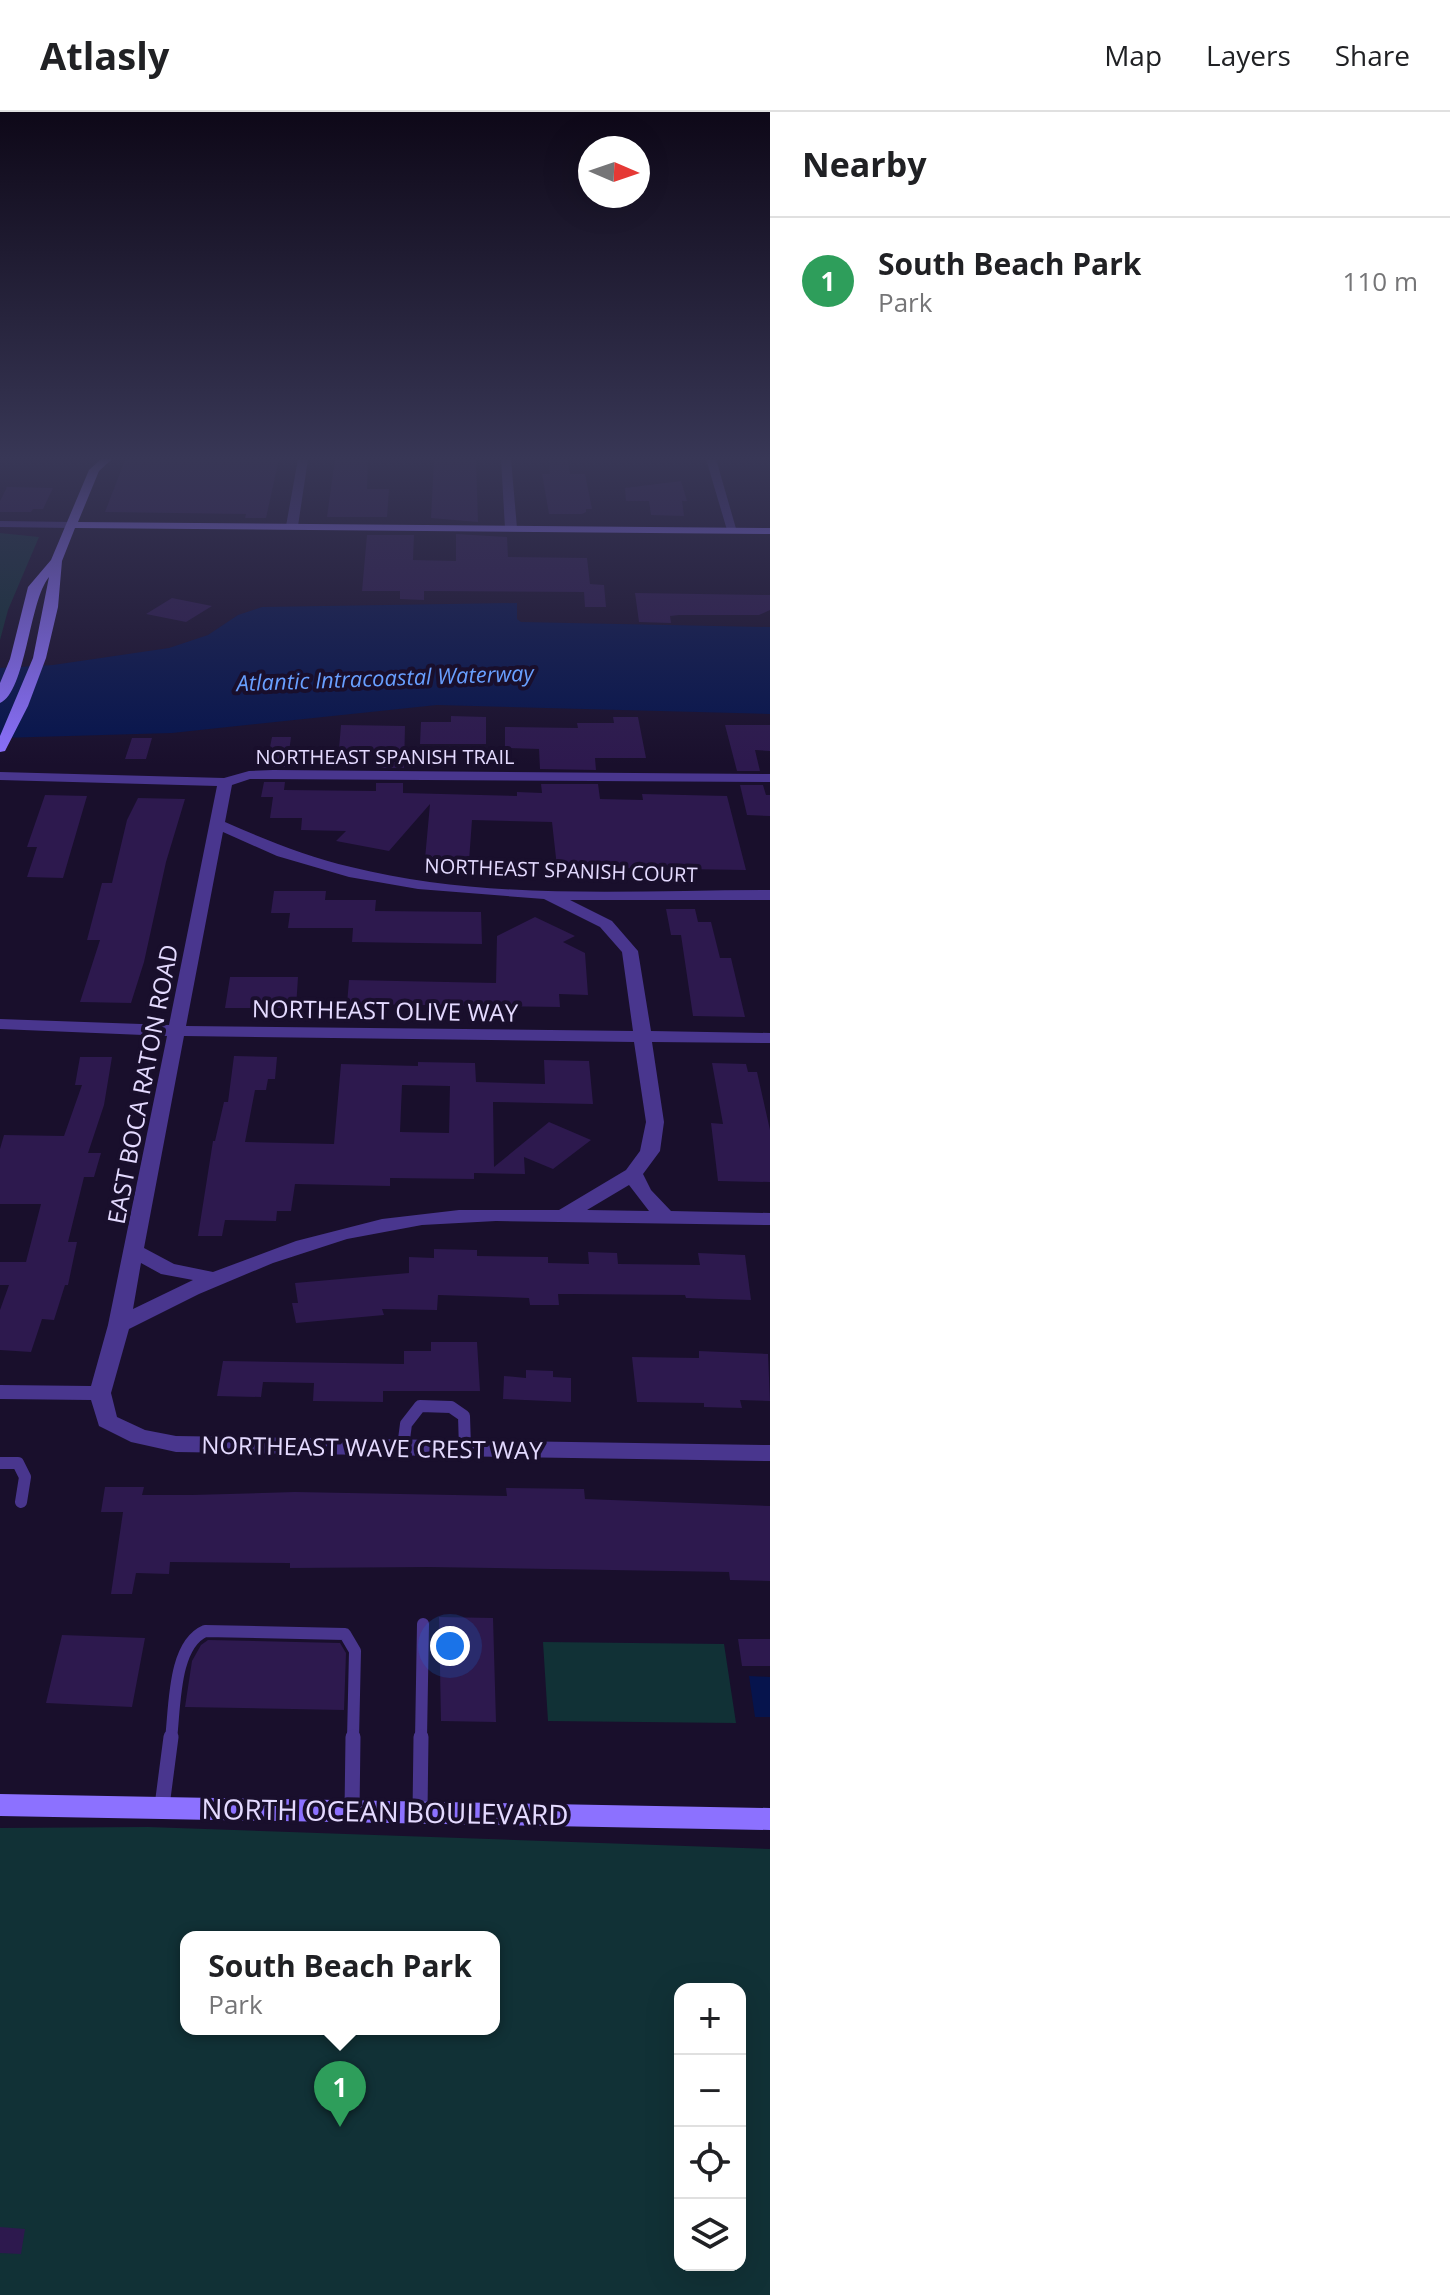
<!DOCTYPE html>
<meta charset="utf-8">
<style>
:root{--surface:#fff;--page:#f2f2f2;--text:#202124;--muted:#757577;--line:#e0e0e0;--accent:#146787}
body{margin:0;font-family:"Open Sans",sans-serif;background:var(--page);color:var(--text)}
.controls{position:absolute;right:24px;bottom:24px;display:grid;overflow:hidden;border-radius:16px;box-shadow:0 8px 32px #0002}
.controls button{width:72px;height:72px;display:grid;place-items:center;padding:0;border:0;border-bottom:2px solid var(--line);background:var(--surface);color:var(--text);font:40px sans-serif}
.compass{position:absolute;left:578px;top:24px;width:72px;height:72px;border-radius:50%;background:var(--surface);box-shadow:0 8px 32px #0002;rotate:92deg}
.you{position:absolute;left:450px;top:1534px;width:28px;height:28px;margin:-20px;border:6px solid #fff;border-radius:50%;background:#1a73e8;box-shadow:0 0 0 12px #1a73e833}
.badge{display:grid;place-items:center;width:52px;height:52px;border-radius:50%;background:var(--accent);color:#fff;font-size:26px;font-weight:700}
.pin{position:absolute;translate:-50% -66px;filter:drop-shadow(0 2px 4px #0008)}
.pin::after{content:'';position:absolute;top:42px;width:28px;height:24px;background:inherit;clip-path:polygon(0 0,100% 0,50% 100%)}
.popup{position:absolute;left:180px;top:1819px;width:320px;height:104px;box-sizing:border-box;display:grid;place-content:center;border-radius:16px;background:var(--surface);filter:drop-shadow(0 2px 6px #0005);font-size:26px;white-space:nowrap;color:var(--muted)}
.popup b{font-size:30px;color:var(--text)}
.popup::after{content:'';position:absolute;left:50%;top:100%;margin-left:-16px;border:16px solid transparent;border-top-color:var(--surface)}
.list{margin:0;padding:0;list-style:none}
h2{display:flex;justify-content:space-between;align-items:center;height:104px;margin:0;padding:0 32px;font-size:34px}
h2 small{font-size:26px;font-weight:400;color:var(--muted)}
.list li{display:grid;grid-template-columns:52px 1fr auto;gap:24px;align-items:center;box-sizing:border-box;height:128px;padding:0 32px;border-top:2px solid var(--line)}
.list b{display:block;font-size:30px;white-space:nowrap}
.list p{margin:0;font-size:26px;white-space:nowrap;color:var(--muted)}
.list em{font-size:26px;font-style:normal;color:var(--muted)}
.icon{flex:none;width:44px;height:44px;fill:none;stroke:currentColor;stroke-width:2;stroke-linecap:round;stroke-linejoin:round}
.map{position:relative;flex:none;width:770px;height:2183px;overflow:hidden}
header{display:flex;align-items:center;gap:48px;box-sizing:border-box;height:112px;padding:0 40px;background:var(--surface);border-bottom:2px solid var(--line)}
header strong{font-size:38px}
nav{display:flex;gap:44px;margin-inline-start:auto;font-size:28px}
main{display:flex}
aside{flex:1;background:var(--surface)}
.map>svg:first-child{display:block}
.green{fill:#113136;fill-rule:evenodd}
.water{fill:#06144d}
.building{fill:#2d194e;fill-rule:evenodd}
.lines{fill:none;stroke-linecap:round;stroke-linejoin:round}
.lane-far1{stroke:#49368e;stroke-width:12}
.lane{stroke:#49368e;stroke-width:15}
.street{fill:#49368e;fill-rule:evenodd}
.secondary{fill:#8c71ff;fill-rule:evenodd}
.labels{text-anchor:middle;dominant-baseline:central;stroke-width:8;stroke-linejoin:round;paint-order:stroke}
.far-street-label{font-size:20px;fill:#e4daff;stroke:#190f2c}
.far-water-label{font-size:22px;font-style:italic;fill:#689fff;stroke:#190f2c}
.street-label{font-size:24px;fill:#e4daff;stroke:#190f2c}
.near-street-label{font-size:28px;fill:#e4daff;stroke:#190f2c}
</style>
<header>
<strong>Atlasly</strong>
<nav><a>Map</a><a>Layers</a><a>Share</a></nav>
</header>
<main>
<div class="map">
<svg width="770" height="2183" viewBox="0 0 770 2183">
<rect width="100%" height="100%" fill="#190f2c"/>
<path class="green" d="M0 421 39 425 8 498 0 528Z
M543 1530 724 1532 736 1611 548 1609Z
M148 1715 770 1737V2183H0V1716ZM186 1825H494V1917H186ZM680 1877H740V2153H680Z"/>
<path class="water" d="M517 491V507L521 510 770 515V602L437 593 172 621 0 626V556L53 553 169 536 208 523 238 503 262 495Z
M749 1564 770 1565V1605H755Z"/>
<path class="building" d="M279 347 266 406H245L246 402 105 400 125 348Z
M335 347H368L367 377H389L387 405H327Z
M434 348H476L478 410 431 406Z
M549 348H568L570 362H585L592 397H586V400L582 402H549L542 362H550Z
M681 369 687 389H682L684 404 651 403 649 389H626L625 376Z
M7 375 53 376 43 397H33L31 400H0V389Z
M456 422 507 425 508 445 587 446 590 472 604 473 606 495H585L584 480 424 479V488L400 487V479H362L367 423H414L413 448 456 449Z
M635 481 770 483V498L759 503H679L670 504 671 511 639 510Z
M172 486 212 494 186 510 146 502Z
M451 604 486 605V632H420L421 610H451Z
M613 605H638L646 646H595L596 658 540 657 539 637 505 636V615L578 616 577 611H614Z
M341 613 405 614 404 656H377L378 638 339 637Z
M725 613H770V639L755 638 760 659H737Z
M272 625H291L287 655H266Z
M132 626H152L146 647H125Z
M264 670H285L284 678 376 679V671H403V681L517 684V680L542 681 541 672H598L600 687 643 688 642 682 727 684 746 758 557 755 552 710 472 708 469 749 425 747 430 692 389 739 336 729 346 719 301 718 302 706H270L273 685H261Z
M740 673H763L766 683H770V704L747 703Z
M45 683 87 684 63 766 27 765 37 735H27Z
M138 686 185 687 166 750 144 850 131 891 80 890 100 828H87L102 771H112L127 708Z
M274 779H326L325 788H376L375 799 481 800 482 832 352 830 353 816H288L290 801H271Z
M666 797H695L698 810H711L720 846H731L745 905 693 904 681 823H671Z
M535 805 575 824 563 830 585 841 588 883 559 882 560 895 347 892 349 868 496 871 497 824Z
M230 865H298L296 896H225Z
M234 944 277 945 275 967H268L266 978H255L245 1030 334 1032 341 952 418 954V950L475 951 476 970 545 972 544 948 589 949 593 992 493 990 494 1055 549 1010 591 1028 553 1057 524 1045 525 1062 474 1061V1067L390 1066V1074L295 1072 291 1099H277L276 1109 225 1108 222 1124H198L213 1029H215L224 990H228ZM402 973 450 974 449 1021 400 1020Z
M80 945H112L104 993 88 1041H101L94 1065H84L68 1130H77L68 1173H65L54 1208 42 1207 31 1240 0 1238V1198L9 1173H0V1150H26L41 1092H0V1037L4 1023 64 1024 82 973H75Z
M712 951 746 952 748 960H757L770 1018V1070L718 1069 711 1011 723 1012Z
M434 1137 477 1138V1144L548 1145V1151L589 1152 588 1140 617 1141 618 1152 700 1153 698 1141 745 1143 751 1188 686 1186 685 1183 572 1182H558L559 1193H530L529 1186 438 1183 437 1198 382 1197 384 1203 296 1211 292 1191H298L295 1171 409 1161V1145L434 1146Z
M431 1230H477L480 1279H383V1290L313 1289 314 1271 263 1270 261 1285 217 1284 223 1249 404 1252V1239H431Z
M699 1239 768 1242 770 1289 740 1288 742 1296 704 1295V1291L637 1290 632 1245 699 1246Z
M526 1258 553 1259V1265L571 1266V1290L503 1287 504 1264 526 1266Z
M105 1375H144L142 1383H192L295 1380 507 1384 506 1376 584 1377 585 1387 770 1394V1469L730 1468 729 1460 429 1455 290 1456V1451L170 1450 169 1462 136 1461 132 1482H111L123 1400H101Z
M439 1505 493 1506 496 1610 441 1609Z
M62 1523 145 1526 132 1595 46 1591Z
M738 1527H770V1554H742Z
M208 1528 340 1531 346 1541 344 1598 185 1595 192 1549 201 1533Z
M0 2115 25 2117 21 2142 0 2141Z"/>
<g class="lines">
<path class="lane-far1" d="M403 1335 406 1312 420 1294 451 1295 464 1304 465 1336
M0 1351H18L25 1365 21 1390
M171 1627C175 1595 173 1533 205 1519L345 1522 355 1539 353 1627
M421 1627 423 1512"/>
<path class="lane" d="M162 1694 171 1625
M352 1699 353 1625
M420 1700 421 1625"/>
<path class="street" d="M298 347H308L298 414 292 417 286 414Z
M501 347H511L517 416 511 419 505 416Z
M706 347H716L737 420 727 418Z
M0 409 71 410 77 413 71 416 0 415Z
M273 658 770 662V670L250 667 232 673 225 710C266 728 307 745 351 755 486 789 632 778 770 778V788H570L612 809 638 839 651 919 770 921V931L652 930 664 1010 660 1039 643 1062 651 1078 671 1099 770 1101V1113L496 1109 422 1113 347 1127 273 1151 199 1182 129 1217 111 1281 117 1305 145 1318 176 1324 770 1333V1349L176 1340 131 1330 99 1314 91 1288 0 1287V1273L91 1274 108 1213 167 924 0 917V907L169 913 217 674 0 668V660L224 666 249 659ZM223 720 277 744 349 765 418 777 544 787 600 815 622 840 633 919 186 914ZM184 924 634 930 646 1010 640 1039 626 1058 559 1098H459L382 1107 296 1129 213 1160 174 1152 144 1136ZM629 1073 649 1099 587 1098ZM141 1151 161 1162 193 1168 133 1197Z"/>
<path class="secondary" d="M101 347H112L99 359 78 410 770 416V422L75 416 62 449 58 495 46 546 28 594 5 639 0 640V624L33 546 49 465C29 489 26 580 0 591V571L10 547 28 475 51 448 89 358Z
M0 1682 770 1696V1718L0 1704Z"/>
</g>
<linearGradient id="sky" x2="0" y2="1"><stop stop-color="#0e0818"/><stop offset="0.53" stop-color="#383756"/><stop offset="1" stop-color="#383756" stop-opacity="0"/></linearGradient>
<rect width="770" height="653" fill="url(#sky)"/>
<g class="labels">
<g class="far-street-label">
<text x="385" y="644">NORTHEAST SPANISH TRAIL</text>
<text transform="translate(561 758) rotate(2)">NORTHEAST SPANISH COURT</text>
</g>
<g class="far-water-label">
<text transform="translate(385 565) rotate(-2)">Atlantic Intracoastal Waterway</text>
</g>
<g class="street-label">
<text transform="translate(385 898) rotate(1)">NORTHEAST OLIVE WAY</text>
<text transform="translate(142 972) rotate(-79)">EAST BOCA RATON ROAD</text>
<text transform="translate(372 1335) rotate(1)">NORTHEAST WAVE CREST WAY</text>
</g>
<g class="near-street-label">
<text transform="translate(385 1699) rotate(1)">NORTH OCEAN BOULEVARD</text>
</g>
</g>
</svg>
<div class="controls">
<button>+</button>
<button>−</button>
<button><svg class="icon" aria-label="locate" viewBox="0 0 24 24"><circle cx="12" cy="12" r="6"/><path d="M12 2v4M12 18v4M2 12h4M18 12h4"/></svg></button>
<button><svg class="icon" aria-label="layers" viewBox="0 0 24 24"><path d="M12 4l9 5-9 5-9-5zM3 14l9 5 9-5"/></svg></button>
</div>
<svg class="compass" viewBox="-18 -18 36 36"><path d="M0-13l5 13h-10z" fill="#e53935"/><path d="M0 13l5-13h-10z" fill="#757577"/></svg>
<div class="you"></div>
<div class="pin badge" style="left:340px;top:2015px;background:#2e9e5b">1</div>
<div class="popup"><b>South Beach Park</b>Park</div>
</div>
<aside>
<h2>Nearby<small></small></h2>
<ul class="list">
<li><span class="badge" style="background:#2e9e5b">1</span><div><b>South Beach Park</b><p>Park</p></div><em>110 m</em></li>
</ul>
</aside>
</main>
